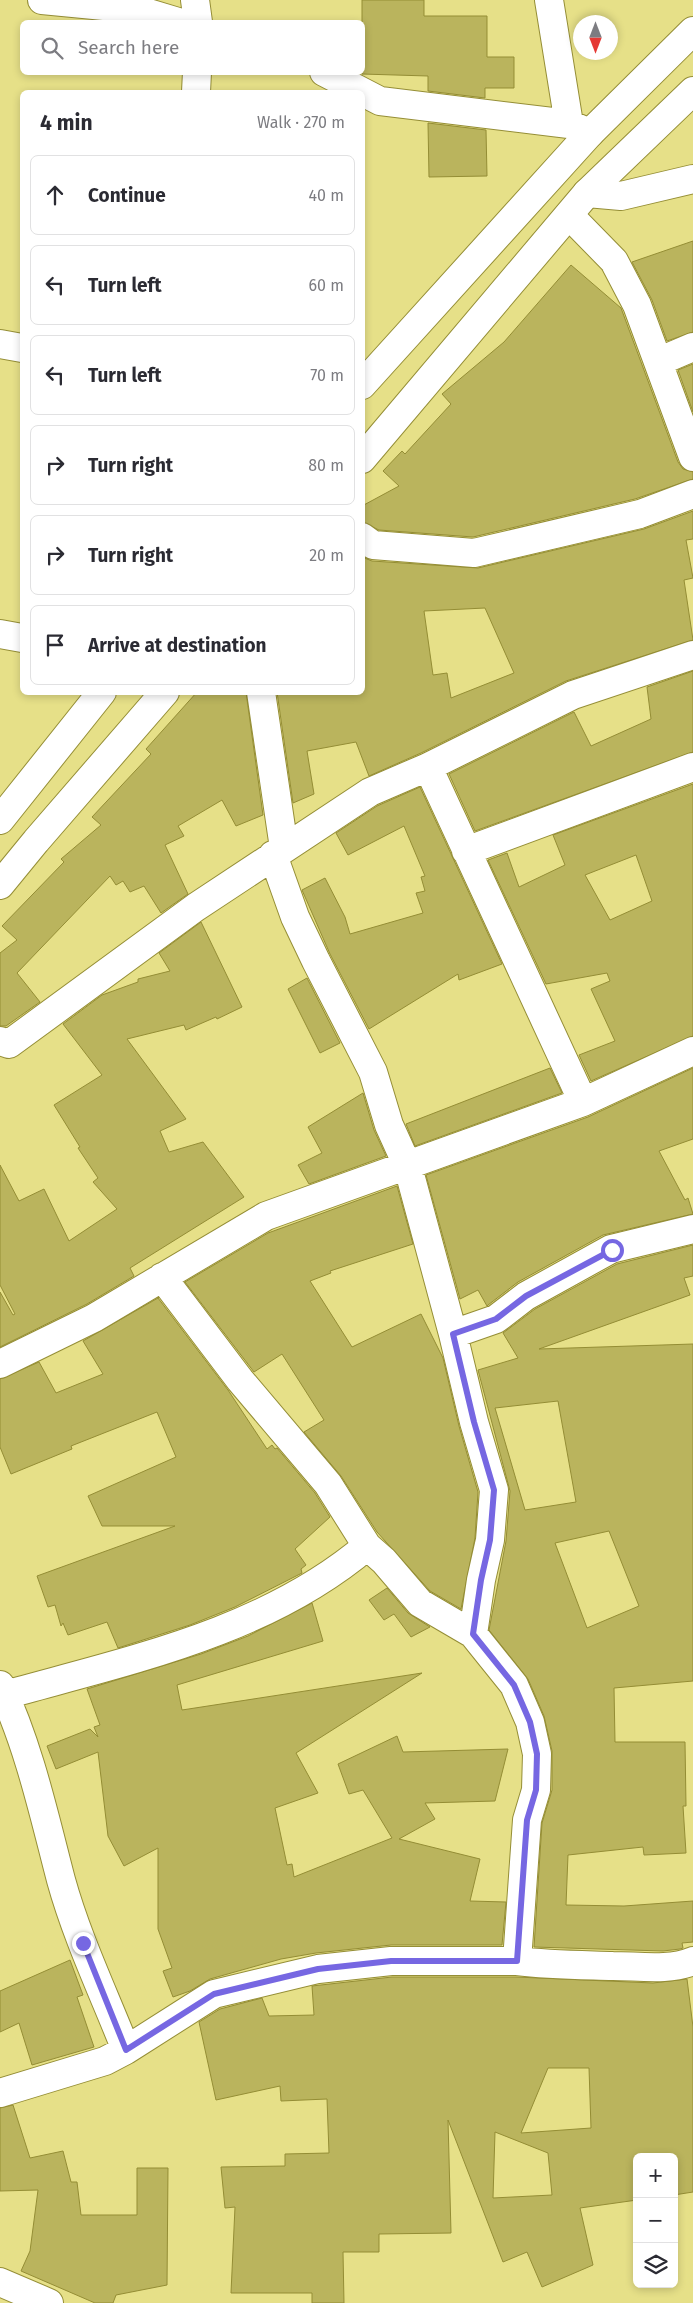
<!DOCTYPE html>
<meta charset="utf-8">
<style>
:root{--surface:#fff;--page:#f2f2f3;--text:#2b2b33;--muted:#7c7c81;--line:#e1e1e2}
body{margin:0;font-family:"Fira Sans",sans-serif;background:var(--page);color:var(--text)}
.controls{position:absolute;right:15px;bottom:15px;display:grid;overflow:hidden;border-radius:8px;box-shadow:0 2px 8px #0003}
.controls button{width:45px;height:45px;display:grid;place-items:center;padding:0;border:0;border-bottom:1px solid var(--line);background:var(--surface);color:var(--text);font:25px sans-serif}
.compass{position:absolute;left:573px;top:15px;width:45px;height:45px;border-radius:50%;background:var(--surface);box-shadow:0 2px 8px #0003;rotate:180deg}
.stop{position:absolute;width:15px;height:15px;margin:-11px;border:4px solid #7667e2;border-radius:50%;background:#fff}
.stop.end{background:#7667e2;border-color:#fff;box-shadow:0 1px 5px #0008}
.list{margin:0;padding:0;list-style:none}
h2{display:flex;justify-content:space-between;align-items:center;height:65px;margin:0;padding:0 20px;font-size:21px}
h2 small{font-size:16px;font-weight:400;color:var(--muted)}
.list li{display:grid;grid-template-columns:32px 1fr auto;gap:15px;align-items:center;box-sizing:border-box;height:80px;margin:0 10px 10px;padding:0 10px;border:1px solid var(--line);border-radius:8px}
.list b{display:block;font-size:19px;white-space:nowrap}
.list em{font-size:16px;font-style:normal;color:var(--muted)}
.icon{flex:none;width:28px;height:28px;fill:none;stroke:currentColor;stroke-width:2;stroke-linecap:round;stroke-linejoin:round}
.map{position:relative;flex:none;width:693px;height:2303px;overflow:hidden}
.search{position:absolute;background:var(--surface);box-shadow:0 2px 8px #0003;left:20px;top:20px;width:345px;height:55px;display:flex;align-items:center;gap:12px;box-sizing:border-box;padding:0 18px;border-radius:8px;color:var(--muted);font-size:19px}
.panel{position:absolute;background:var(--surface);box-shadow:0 2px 8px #0003;left:20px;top:90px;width:345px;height:605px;border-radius:8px}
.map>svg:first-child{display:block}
.building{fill:#bab45d;stroke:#948d35;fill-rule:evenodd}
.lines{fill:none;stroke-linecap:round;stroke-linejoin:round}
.minor-casing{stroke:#958e36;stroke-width:30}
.tertiary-casing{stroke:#958e36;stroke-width:30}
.minor{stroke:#fff;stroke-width:28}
.tertiary{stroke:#fff;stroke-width:28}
.route{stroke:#7667e2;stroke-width:6}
</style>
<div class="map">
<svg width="693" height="2303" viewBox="0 0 693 2303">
<rect width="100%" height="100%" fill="#e6e088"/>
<path class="building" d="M362 0H424V16H487V57H514V88H485V98L428 91V76L362 74Z
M428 123 486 130 487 176 429 177Z
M693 241V332L667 341 652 300 632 262Z
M571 265 621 308 678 462 683 469 693 472V479L635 499 473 537 379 530 362 522V506L399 486 383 471 402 451 405 454 451 404 442 394 504 342Z
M693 364V412L678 370Z
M693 511V539L686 540 693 578 684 580 693 640 566 681 421 753 369 776 356 742 307 751 314 794 293 803 277 692H362V557L372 561 478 568 644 529ZM485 608 514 673 451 698 447 673 433 675 424 611Z
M693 671V752L475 831 449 774 574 712 591 746 651 719 647 687Z
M197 692H246L263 815 236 826 222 800 178 826 184 836 165 845 188 894 161 913 144 886 130 892 123 881 116 885 110 876 17 973 40 1002 6 1026H0V953L17 940 2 926 64 862 61 859 101 825 92 817 151 754 146 749Z
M693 784V1036L591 1081 579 1055 615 1041 591 989 610 981 607 973 546 984 488 860 507 853 519 887 565 865 553 835ZM636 855 652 901 610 920 585 875Z
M420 787 502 964 459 980 458 974 369 1029 330 954 302 890 325 878 345 917 350 934 423 913 416 893 425 891 421 877 425 876 404 826 348 855 336 833 377 806Z
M201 922 242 1007 217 1019 216 1017 186 1030 184 1025 127 1039 186 1119 160 1131 169 1152 203 1142 244 1197 130 1268 134 1276 87 1304 0 1347V1292L13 1315 15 1314 0 1285V1165L19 1201 44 1189 69 1241 117 1209 93 1182 98 1178 78 1148 80 1147 54 1105 102 1075 63 1024 102 995 138 982V979L170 971 159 953Z
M307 978 340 1043 320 1053 288 989Z
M550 1068 562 1093 415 1146 406 1124Z
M693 1068V1139L659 1151 685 1200 688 1198 693 1214 603 1235 518 1282 488 1305 487 1306 478 1290 460 1299 426 1175 588 1117Z
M363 1093 374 1130 386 1156 309 1184 298 1165 322 1153 308 1127Z
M397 1186 413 1244 330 1271 331 1273 310 1281 352 1347 421 1314 443 1358 459 1426 478 1492 475 1538 461 1609 430 1591 377 1532 341 1476 304 1432 324 1420 282 1354 254 1372 185 1282 268 1233Z
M693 1245V1276L684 1278 690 1295 539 1349 693 1344V1681L614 1688 615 1742H685L686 1806H683L686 1853 644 1855 643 1847 568 1855 566 1905 624 1906 693 1901V1942L682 1943 683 1948 680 1949 663 1951 534 1947 542 1823 552 1790V1751L544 1716 528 1679 489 1630 506 1541 510 1491 478 1370 518 1358 503 1333 535 1309 617 1264ZM558 1401 576 1502 525 1510 495 1408ZM609 1531 639 1606 587 1628 555 1543Z
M158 1298 228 1390 267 1449 272 1445 275 1449 277 1448 315 1493 330 1517 295 1549 306 1565 301 1569 302 1573 235 1607 190 1625 118 1648 107 1622 68 1635 63 1623 61 1626 55 1605 48 1607 37 1576 175 1526H102L88 1496 176 1457 157 1412 71 1446 72 1449 11 1474 0 1447V1379L39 1362 56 1393 103 1374 83 1341Z
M387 1588 408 1613 430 1627 411 1637 394 1614 384 1620 369 1600Z
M312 1603 323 1641 177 1685 182 1710 422 1673 296 1753 318 1793 275 1808 287 1865 292 1864 294 1877 392 1838 363 1790 349 1794 338 1764 397 1736 403 1752 508 1749 495 1801 425 1803 435 1819 399 1839 480 1859 470 1901 506 1902 502 1945H391L316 1953 281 1959 210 1979 190 1991 173 1997 163 1971 172 1968 158 1929V1848L124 1866 108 1836 98 1752 56 1769 47 1746 90 1729 98 1737 94 1727 100 1725 87 1689 201 1654 248 1636Z
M70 1960 83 1995 77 1997 94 2047 32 2065 19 2023 0 2032V1991Z
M392 1977H516L653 1983 687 1979 693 2027V2192L674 2195V2157H637V2200L580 2208 593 2265 542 2287 527 2252 503 2262 448 2120 451 2233 379 2234V2252H343L344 2303H312V2293H231L235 2207 225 2208 221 2167 285 2166V2154L329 2153 327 2099 281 2101 280 2086 216 2100 199 2022 220 2009 262 1998 269 2016 314 2015 312 1986ZM548 2068H589L591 2128 521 2133ZM495 2132 548 2153 552 2195 493 2198Z
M13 2105 30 2158 63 2151 71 2182H77L81 2215H137V2168H168L167 2285 116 2295 113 2303H95L21 2271 30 2251 38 2190 0 2191V2108Z"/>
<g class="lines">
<g class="minor-casing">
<path id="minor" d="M42 0 135 9 178 22
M195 0 198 22
M549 0 569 124
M324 72 380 101 569 124 590 133
M196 92 197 72
M587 193 621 196 693 179
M569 215 614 261 637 305 693 457
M0 344 22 348
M660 361 693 347
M362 537 373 545 474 553 640 514 693 494
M0 634 22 638
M261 692 284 848
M428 767 583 1102
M466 851 693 767
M273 855 295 917 316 961 373 1072 389 1125 408 1167 453 1334 474 1422 494 1490 490 1540 481 1580 473 1634
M0 1041 9 1044 196 907 370 792 428 767 573 695 693 655
M162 1277 240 1380 328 1484 367 1546 384 1561 420 1603 473 1634 514 1685 530 1722 537 1754 536 1790 527 1820 517 1961
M453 1334 496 1319 526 1296 611 1249 693 1229
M0 1364 94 1318 266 1216 583 1102 693 1051
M0 1685C29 1746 44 1815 61 1880 77 1938 104 1994 126 2050
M5 1695C130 1660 266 1632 367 1546
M0 2093 105 2061 126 2050 214 1994 318 1969 391 1961H517C549 1965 581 1965 613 1966 638 1966 670 1971 693 1961
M0 2282 49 2303"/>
</g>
<g class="tertiary-casing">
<path id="tertiary" d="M362 385 590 133 693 31
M362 459 587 193 693 91
M0 820 102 692
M0 885 36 841 165 692"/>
</g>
<use href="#minor" class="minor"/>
<use href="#tertiary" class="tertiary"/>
</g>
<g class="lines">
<path class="route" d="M83 1943 126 2050 214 1994 318 1969 391 1961H517L527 1820 536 1790 537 1754 530 1722 514 1685 473 1634 481 1580 490 1540 494 1490 474 1422 453 1334 496 1319 526 1296 612 1250"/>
</g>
</svg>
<div class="controls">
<button>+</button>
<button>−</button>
<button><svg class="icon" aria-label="layers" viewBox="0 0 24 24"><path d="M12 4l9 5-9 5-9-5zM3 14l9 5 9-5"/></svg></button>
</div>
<svg class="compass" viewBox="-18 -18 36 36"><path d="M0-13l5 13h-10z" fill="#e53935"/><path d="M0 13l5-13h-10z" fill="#7c7c81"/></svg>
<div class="stop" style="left:612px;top:1250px"></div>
<div class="stop end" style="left:83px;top:1943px"></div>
<div class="search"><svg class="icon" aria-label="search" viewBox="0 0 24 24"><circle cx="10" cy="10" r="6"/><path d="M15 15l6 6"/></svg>Search here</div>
<section class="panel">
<h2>4 min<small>Walk · 270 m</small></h2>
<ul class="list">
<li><svg class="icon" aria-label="ahead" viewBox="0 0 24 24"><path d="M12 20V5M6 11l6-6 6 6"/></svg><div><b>Continue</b></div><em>40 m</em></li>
<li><svg class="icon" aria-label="left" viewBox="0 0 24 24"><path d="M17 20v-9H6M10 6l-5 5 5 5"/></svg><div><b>Turn left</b></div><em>60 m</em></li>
<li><svg class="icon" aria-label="left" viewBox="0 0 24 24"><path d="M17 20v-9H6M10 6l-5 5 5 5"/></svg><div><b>Turn left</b></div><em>70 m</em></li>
<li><svg class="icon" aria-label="right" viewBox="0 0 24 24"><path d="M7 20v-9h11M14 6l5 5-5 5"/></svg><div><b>Turn right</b></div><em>80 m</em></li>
<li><svg class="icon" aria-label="right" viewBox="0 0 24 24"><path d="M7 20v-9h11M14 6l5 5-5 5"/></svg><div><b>Turn right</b></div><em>20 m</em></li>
<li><svg class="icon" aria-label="arrive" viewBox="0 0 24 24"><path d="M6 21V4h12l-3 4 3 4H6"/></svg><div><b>Arrive at destination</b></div></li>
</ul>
</section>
</div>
